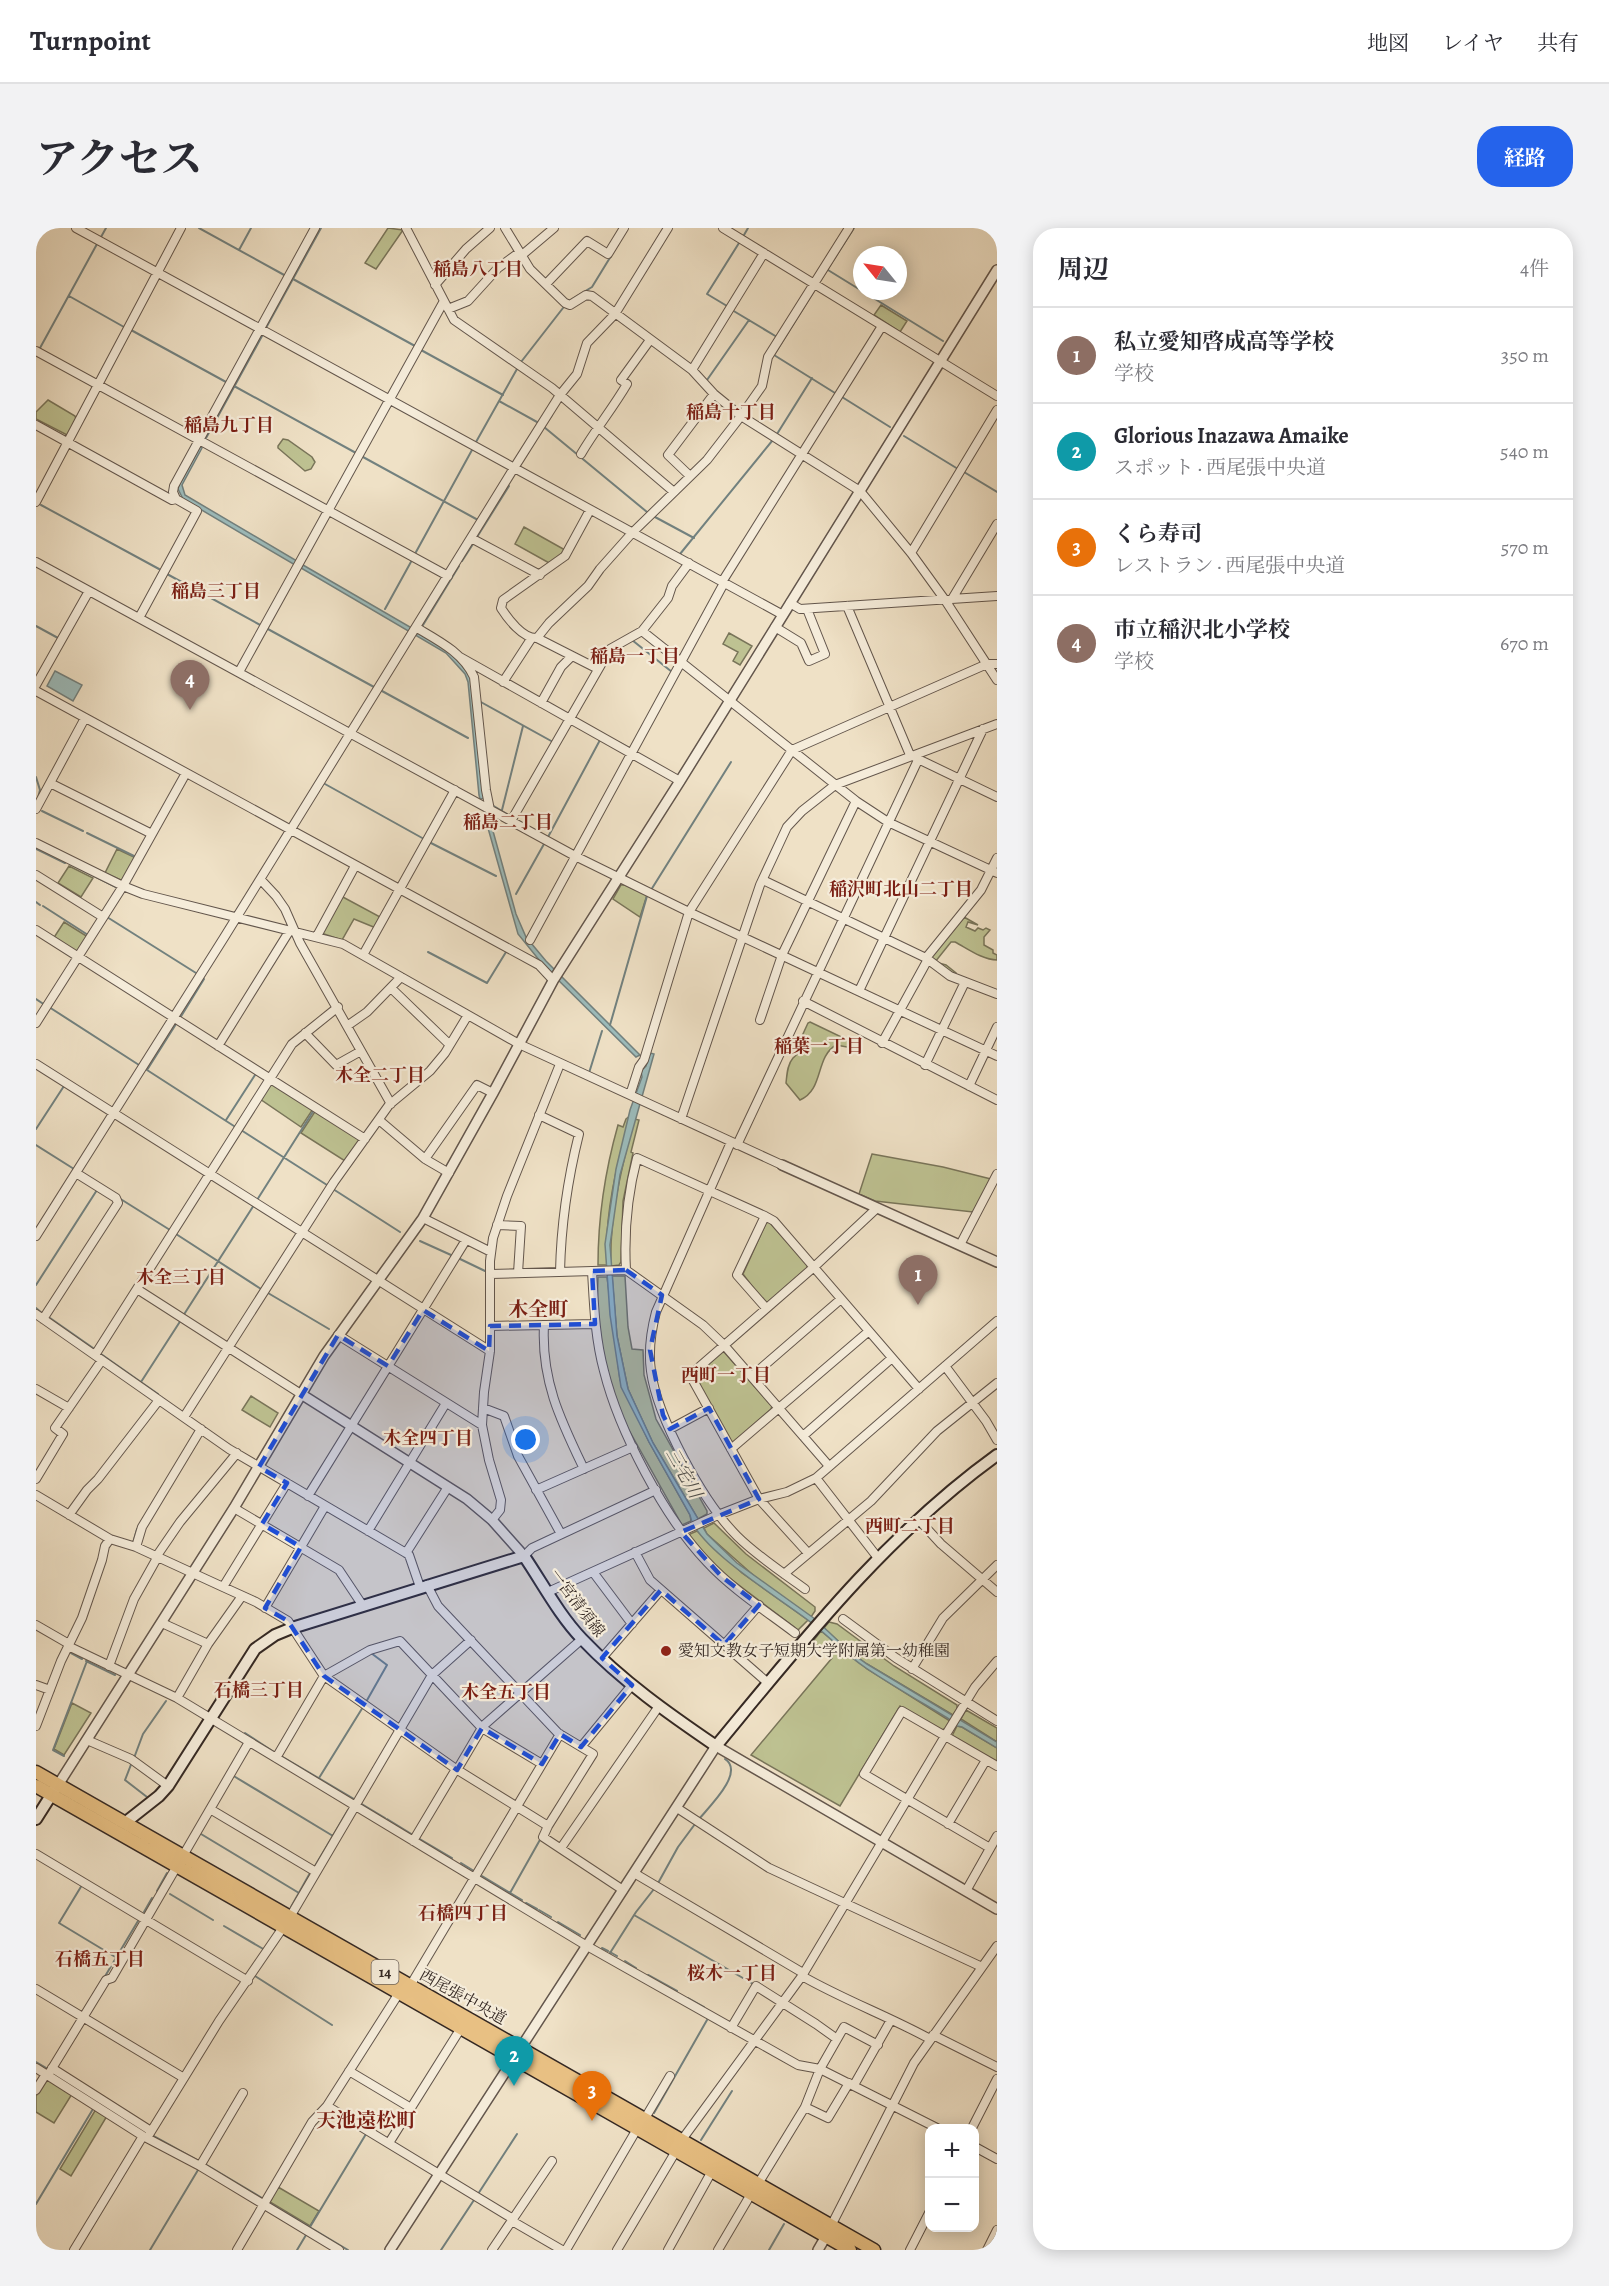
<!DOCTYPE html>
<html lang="ja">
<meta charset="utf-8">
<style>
:root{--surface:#fff;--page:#f2f2f3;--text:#2b2b33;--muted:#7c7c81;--line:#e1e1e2;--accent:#2563eb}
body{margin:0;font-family:Alegreya,"Noto Serif JP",serif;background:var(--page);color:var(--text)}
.controls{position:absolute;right:18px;bottom:18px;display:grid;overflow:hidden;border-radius:12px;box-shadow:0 3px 15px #0003}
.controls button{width:54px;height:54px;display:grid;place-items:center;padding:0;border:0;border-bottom:2px solid var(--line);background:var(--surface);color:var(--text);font:30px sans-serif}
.compass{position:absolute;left:817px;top:18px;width:54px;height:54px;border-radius:50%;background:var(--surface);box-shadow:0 3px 15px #0003;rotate:300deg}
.you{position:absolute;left:490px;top:1212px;width:21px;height:21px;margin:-15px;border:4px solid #fff;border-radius:50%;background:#1a73e8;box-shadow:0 0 0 9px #1a73e833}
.badge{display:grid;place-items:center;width:39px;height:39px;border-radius:50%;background:var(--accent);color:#fff;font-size:20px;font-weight:700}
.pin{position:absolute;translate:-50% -50px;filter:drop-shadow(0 2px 3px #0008)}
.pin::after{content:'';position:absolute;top:32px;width:21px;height:18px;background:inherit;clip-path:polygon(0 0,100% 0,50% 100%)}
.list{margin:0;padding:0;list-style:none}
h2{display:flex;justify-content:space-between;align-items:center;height:78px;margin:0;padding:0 24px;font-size:26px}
h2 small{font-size:20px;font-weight:400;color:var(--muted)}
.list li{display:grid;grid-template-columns:39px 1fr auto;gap:18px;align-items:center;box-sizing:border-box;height:96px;padding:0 24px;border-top:2px solid var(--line)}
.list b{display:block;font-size:22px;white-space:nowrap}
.list p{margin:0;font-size:20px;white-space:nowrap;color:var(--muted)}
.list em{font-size:20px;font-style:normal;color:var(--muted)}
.map{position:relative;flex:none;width:961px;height:2022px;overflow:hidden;border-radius:24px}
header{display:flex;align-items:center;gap:36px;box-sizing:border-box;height:84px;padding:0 30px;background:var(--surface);border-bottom:2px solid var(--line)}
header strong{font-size:28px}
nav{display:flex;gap:33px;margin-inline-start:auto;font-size:21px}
.intro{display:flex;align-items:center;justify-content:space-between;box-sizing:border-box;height:144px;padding:0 36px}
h1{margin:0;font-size:42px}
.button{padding:15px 27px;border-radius:24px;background:var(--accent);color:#fff;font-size:21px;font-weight:700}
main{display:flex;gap:36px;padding:0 36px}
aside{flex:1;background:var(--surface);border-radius:24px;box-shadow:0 3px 15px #0003}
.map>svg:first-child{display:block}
.green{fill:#bec292;stroke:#79755a;stroke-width:1.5}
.water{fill:#9cbcbc;stroke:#72817f;stroke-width:1.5}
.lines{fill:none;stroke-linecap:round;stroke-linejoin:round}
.stream{stroke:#72817f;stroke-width:2}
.minor-casing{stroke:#63564c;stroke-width:10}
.tertiary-casing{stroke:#63564c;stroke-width:12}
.secondary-casing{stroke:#342823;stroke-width:14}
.primary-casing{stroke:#342823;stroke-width:15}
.minor{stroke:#f5ecda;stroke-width:8}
.tertiary{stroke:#f5ecda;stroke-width:9}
.secondary{stroke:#f5ecda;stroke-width:10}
.primary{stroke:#e8c083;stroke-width:12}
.marked{fill:#1d4ed8;fill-opacity:0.2;stroke:#1d4ed8;stroke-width:4.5;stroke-dasharray:12 8;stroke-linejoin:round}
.poi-dot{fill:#8f2418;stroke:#f5ecda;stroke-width:2}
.labels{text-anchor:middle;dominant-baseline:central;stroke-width:4.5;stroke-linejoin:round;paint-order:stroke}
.shield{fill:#f5ecda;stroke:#6e635a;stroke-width:1.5}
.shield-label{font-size:15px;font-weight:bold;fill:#342823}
.street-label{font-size:16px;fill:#342823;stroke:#f5ecda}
.poi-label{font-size:16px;fill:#342823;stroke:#f5ecda;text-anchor:start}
.neighbourhood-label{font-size:18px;font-weight:bold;fill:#7a1f14;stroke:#f5ecda}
.water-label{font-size:18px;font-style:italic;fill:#4e4d49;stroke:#f5ecda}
.quarter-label{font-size:20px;font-weight:bold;fill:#7a1f14;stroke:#f5ecda}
</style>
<header>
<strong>Turnpoint</strong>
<nav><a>地図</a><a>レイヤ</a><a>共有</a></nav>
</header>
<div class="intro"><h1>アクセス</h1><a class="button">経路</a></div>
<main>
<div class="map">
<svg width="961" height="2022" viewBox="0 0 961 2022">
<rect width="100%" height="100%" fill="#efe1c6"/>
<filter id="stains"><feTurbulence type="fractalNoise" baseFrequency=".00333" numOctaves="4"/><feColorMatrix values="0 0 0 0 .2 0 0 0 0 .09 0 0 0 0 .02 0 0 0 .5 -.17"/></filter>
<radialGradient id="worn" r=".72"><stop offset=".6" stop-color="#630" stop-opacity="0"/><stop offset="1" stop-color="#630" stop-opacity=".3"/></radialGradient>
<path class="green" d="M352 0 367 2 340 41 329 35Z
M845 77 871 93 864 104 838 87Z
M12 172 39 188 41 194 33 208 0 191V184Z
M247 211 252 212 276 229 279 234 275 241 269 243 242 220V218Z
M488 299 529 322 515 336 479 316Z
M693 405 716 418 704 437 697 433 702 424 687 416Z
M81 621 100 630 87 653 69 645Z
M33 638 57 650 45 669 22 655Z
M585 657H589L611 667 604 689 577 671Z
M305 668 346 690 340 700 318 691 306 712 285 705Z
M928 689 942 697 932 694 930 699 939 703 942 700 947 702 950 700 954 702 948 709V717L957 722V725L961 727V732C947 732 932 721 919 714H915L899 734 910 737 920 745 919 747 895 733 894 728Z
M28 694 52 709 42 725 17 711Z
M774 794 818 815 811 819 800 817C779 829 788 862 764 872L750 855C751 847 751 837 757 830 759 828 762 826 763 824L760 821 772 795Z
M237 855 277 881 265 899 224 871 234 856Z
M280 882 324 912 309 933 265 905Z
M594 888C581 936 568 987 571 1037H562C562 989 569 943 582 897L587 899 590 891Z
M598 891 603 892 595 924 597 925 587 973 585 1034 583 1037 575 1038C573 988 586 939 598 891Z
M836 926 907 939 955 951 937 984 839 973 823 966Z
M733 994 771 1036V1040L732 1074H728L707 1046 730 995Z
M576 1048H589L592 1099 596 1121 607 1122 608 1147 620 1191 671 1283V1286L662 1291 617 1215 592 1161 581 1108Z
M562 1049H571L584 1152 613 1214 654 1287 655 1293 646 1297 589 1195 575 1158 568 1129 561 1085Z
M685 1123 688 1124 736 1178 735 1181 698 1214 694 1213 659 1149 660 1146Z
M215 1168 242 1185 234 1199 206 1182Z
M678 1295 710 1326 779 1379V1383L775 1389 725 1354 671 1306 668 1300Z
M661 1303 706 1345 772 1392 762 1402 679 1339 653 1309 654 1306Z
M793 1394 801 1396 858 1438 921 1477V1481L917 1487 831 1436 814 1424 788 1400Z
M785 1403 831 1441 914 1493 910 1500 906 1502 864 1478 804 1578 715 1527 796 1430 778 1415V1412Z
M36 1475 55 1485 28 1527 18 1521Z
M930 1482 961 1500V1514L925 1491Z
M921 1498 926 1499 961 1520V1534L916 1508Z
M15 1852 36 1866 18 1895 0 1884V1868L10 1853Z
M60 1881 71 1888 35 1948 24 1941Z
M242 1959 283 1983 274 1998 234 1974Z"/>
<path class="water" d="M164 218 166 220 146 257 149 267 261 333 259 337 147 271 142 261 143 257Z
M267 337 412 421 435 448 450 570 444 571 443 567 432 454 429 446 410 425 265 340Z
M19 443 46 457 37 473 11 458Z
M452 585 480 686 490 709 510 733 604 827 600 829 508 738 482 706 448 586Z
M614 825 618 826 584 947 574 1017 581 1108 592 1161 617 1215 671 1306 701 1335 779 1391 814 1424 831 1436 961 1514V1520L926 1499 921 1498 913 1491C885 1474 857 1458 830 1440 810 1427 795 1410 777 1396 750 1374 659 1320 654 1287L613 1214 585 1159 574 1087 569 1016 580 941 594 882 606 849 605 843 610 838Z"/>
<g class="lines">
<path class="stream" d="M163 0 250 48
M708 7 712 0
M65 9 70 0
M203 22 215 0
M792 42 907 113
M257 51 379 118 380 117
M784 53 818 0
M778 63 738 127 799 165
M33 68 88 99
M533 73 556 59 575 28
M691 78 671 66 703 15
M696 82 741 109
M231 98 285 0
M95 102 190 154
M4 120 61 16
M385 122 467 167
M485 134 527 80
M671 152 713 92
M198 158 320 225
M806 169 854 199
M463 173 501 194
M508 199 611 284
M508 199 516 187
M741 206 776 150
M868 208 922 241
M170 210 226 108
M440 214 481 141
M327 229 442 292
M928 244 961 264
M5 277 123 341
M619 289 658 310
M441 309 473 258
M380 324 436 222
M644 326 736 213
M426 333 437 316
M131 346 226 398
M349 381 376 332
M387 397 423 338
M0 398 22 410
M230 400 338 459
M596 412 636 444
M346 463 432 510
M443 473 517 514
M582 514 593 520
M0 549 4 562 2 570
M289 556 388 611
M456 577 474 588
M466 582 487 498
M6 583 47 603
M51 605 100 629
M512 609 564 512
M393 614 460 648
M0 621 29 635
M34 636 82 660
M615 662 695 534
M480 666 508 616
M0 674 4 677
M7 678 52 707
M71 689 160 745
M392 724 451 755 470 724
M0 771 9 777
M13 779 103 837
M144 790 168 751
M140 796 111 842 201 900
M574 797 611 668
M553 845 566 803
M190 892 219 847
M0 901 28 858
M205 902 291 957
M0 917 38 941
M297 961 364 1004
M83 970 134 1002
M221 972 278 882
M140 1006 225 1061
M384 1013 415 1027
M422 1030 449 1043
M0 1057 61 962
M232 1065 293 1101
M0 1080 7 1086
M147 1088 218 977
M14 1090 57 1120
M65 1126 122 1166
M105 1154 145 1092
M97 1315 101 1301
M35 1425 46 1431
M50 1433 79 1447
M78 1436 83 1438
M330 1474 351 1437 335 1425
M209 1505 238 1524
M28 1528 17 1522 51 1433
M245 1528 318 1571
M98 1530 107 1506 130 1473
M96 1534 89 1552 111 1569
M196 1547 297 1608
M283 1550 327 1479
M324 1575 349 1590
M351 1591 377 1607
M663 1591C674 1578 709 1544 689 1531
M165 1606 263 1665
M382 1610 416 1630
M425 1635 438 1643
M279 1638 312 1582
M446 1648 486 1672
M46 1657 23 1695 81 1730
M621 1657 642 1619 659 1596
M121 1663 131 1645
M474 1665 505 1610
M134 1666 177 1692
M490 1675 501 1681
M255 1679 274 1645
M503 1682 515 1689
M108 1684 116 1670
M598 1687 719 1757
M522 1694 544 1707
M188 1698 229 1722
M566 1720 572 1723
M574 1724 581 1728
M574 1725 600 1684 618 1661
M589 1733 600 1740
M612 1747 641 1763
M219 1748 296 1797
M68 1750 102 1693
M652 1770 668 1779
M0 1834 12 1841
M618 1885 671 1792
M116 1907 163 1933
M665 1912 696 1863
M169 1936 226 1970
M442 1966 481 1906
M0 1976 57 1881
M235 1976 312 2022
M274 1999 330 1906
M114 2022 162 1942
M261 2022 270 2007
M405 2022 438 1972
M733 2022 748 1996"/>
<g class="minor-casing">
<path id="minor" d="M40 0 747 387
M370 0 418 92 516 160 638 264
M469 0 494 41 529 75 534 77 550 67 556 68 656 142 678 166 705 188 824 263 875 325 909 372 961 452
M687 0 961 168
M486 27 518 0
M510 56 551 13 572 26 588 0
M399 57 430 21 454 0
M412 81 432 73 462 40 484 24
M0 123 412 348
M656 142 728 25
M0 197 136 272 140 271
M545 226C559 202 577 180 591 156L585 152 614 112
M654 248 632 227 678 166
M0 274 145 0
M554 282 529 328 467 372 465 380C472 391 487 411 501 410L562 441
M435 310 504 347
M875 325 961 182
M0 334 539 628 653 684 961 828
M686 354 846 98
M916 371 961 296
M754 375 764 381 961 368
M811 378 874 527
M103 390 161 283 140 271 137 264 138 258 279 0
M739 399 765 415 773 433 789 426 771 381
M381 400C403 413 427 425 438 449L450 562 454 582
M606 403 820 573 852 594 961 645
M501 410 513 395 552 358 564 341 596 305 671 232 705 188 726 158 732 129 813 0
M424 429 644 553
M203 444 408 73
M467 454 495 411
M0 457 53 363
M0 463 503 737 517 752
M505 475 525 439 536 428
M880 530 961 569
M14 555 116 606
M0 581 49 490
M475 593 574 421 606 403 632 370 636 358 653 335
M0 615 87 658 107 666 307 716 483 816 746 937
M0 647 67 689
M225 652 240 668 249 681 264 715 355 876
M727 652 890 730 914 748 961 766
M0 702 329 911
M281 708 319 638
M494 712 688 355
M327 727 419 562
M890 730 945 662 961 630
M355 760 413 816
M823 763 947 501
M767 773 961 872
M724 792 746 727 820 573
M0 795 87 658 150 545
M311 798 331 784 365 749
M269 805 300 837 325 823
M846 815 891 733
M182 818 254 702
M0 836 454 1123
M889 837 929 754
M933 858 961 799
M594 867 603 839 608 832 653 684 756 522 951 436H961
M503 887 543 906C531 954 525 996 524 1044
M645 891 724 657 751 599 766 583 799 557 961 496
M343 892 389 931
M695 914 620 1084C615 1103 612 1122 615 1143 621 1189 667 1274 701 1308 721 1328 746 1344 769 1361
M701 917 882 532
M413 945 389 931 441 857 457 865
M729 988 738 993 883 1161
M387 990 455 1024
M461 997 485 998 482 1045
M0 1008 189 708 478 240 524 167 541 146 551 115 579 86 632 0
M924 1017 961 946
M590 1042C588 1004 591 968 601 930L729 988 701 1047 730 1080
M556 1043C558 1077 559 1110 568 1143 583 1203 628 1289 671 1334 696 1361 730 1383 759 1405
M455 1046 590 1042 667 1097 688 1117 793 1238
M101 1061 265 1166
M0 1086 193 1221 370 1325
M7 1091 82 975 80 970 40 945
M508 1097C505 1153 525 1193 548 1241
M454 1098 559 1096
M302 1107 446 1197 448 1164 454 1123V1033L457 1010 471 968 524 836
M59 1127 256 816 302 779
M909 1138 950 1193 961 1212
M716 1148 805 1071
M0 1161 33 1180
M447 1180 468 1188 482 1228 525 1306
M148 1189 298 954 353 877 394 843 409 825 432 787
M446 1197 453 1232 465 1272 464 1282 456 1292
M634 1201 673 1180
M767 1208 856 1130
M695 1221 833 1103
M780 1250 842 1330
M0 1251 27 1206 19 1200 66 1132
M500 1262 597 1219
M0 1267 74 1311 100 1319 187 1359 220 1374 252 1393 288 1448 420 1541 512 1598 507 1609 587 1662
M272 1268 430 1012
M198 1280 303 1342 327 1378
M33 1287 51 1262 62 1251 123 1172
M882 1291 905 1316 961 1364
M332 1303 410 1175
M100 1319 106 1299 165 1201
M599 1324 614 1352 732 1455
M772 1325 723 1271 654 1147 778 1039 841 980
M488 1328 496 1320 620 1262
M120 1329 144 1294 201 1225
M557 1344 596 1396
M748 1346 835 1273 901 1203 961 1155
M391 1357 402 1378 522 1505 557 1526 512 1598
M187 1359 251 1255
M384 1359 373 1327 370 1325 412 1259
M512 1364 682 1287 723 1271 751 1264 780 1250 961 1093
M229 1380 289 1278
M807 1391 860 1430 961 1493
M126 1395 172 1416
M0 1397 33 1416
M688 1417 723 1377
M32 1418 141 1470 551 1718 762 1837 784 1841 901 1900
M566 1430 625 1362
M73 1438 98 1371 121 1330
M876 1441 907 1390 961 1337
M0 1457 14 1462
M141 1470 172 1416 206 1368
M0 1498 25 1433 46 1390 66 1332 69 1318 74 1311
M51 1512 95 1531 132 1558
M545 1519 596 1457
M240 1530 288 1448 334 1422 364 1413 446 1500 506 1536
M421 1542 447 1498 546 1411
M641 1580 733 1640 946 1739
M174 1581 280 1644
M912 1596 950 1532
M377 1613 420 1541
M525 1620 623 1478
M954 1620 828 1546 866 1483 961 1538
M0 1626 212 1753
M598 1645 767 1745
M930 1663 961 1608
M254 1689 396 1447 435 1412
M766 1748C808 1772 852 1788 894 1811
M374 1758 524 1506
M0 1761 148 1850
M695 1800 720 1758 780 1796 801 1811
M897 1807 961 1839
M0 1840 107 1908 164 1938 303 2022
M16 1840 115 1903
M313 1843 375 1880
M12 1847 70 1752 76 1750 213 1514
M818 1857 855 1792
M0 1862 10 1846
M291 1878 477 1991
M769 1879 792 1890 813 1855
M608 1892 634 1848
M936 1900 961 1851
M111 1910 183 1793 248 1698
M645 1913 766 1748 909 1508 939 1459 961 1433
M353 1915 425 1800
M939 1919 961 1931
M164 1938 207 1865
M722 1956 769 1879 784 1841 808 1799 842 1817
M476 1993 526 2022
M795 1998 878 1835 961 1718
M38 2022 107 1908
M201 2022 276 1894 291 1878 363 1765
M456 2022 516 1933
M530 2022 601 1901
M581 2022 640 1923
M632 2022 676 1943
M682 2022 715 1966
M874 2022 894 1983
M951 2022 961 2002"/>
</g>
<g class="tertiary-casing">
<path id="tertiary" d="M746 937 961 1034
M265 1166 431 1271 456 1292 488 1328
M22 1557 198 1280 288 1128 387 990 457 865 518 751 644 553 961 42
M354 2022 680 1518 961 1681
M782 2022 793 2003"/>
</g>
<g class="secondary-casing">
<path id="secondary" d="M0 1591 19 1561
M90 1594 123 1568 132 1558 219 1421 239 1407 256 1400 488 1328C507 1356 523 1387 546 1411 586 1453 633 1486 680 1518 766 1414 850 1307 961 1227"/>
</g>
<g class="primary-casing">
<path id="primary" d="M0 1544 838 2022
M0 1558 814 2022"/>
</g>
<use href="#minor" class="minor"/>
<use href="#tertiary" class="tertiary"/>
<use href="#secondary" class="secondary"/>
<use href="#primary" class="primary"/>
</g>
<path class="marked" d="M590 1042 626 1067 614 1122 627 1187 634 1201 673 1180 723 1271 645 1304 686 1349 723 1377 688 1417 625 1362 566 1430 596 1457 545 1519 524 1506 506 1536 446 1500 421 1542 288 1448 252 1393 229 1380 265 1319 226 1296 251 1255 223 1239 302 1107 352 1138 387 1082 453 1123 454 1098 559 1096 556 1043Z"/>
<circle class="poi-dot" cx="630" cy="1423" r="6"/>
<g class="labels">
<rect class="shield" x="335.5" y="1732" width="27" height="24" rx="4.5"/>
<g class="shield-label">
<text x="349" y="1744">14</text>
</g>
<g class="street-label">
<text transform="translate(541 1375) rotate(53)">一宮清須線</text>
<text transform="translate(427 1769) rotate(29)">西尾張中央道</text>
</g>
<g class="poi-label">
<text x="642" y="1423">愛知文教女子短期大学附属第一幼稚園</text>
</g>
<g class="neighbourhood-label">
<text x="442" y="41">稲島八丁目</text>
<text x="695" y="184">稲島十丁目</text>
<text x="193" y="197">稲島九丁目</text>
<text x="180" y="363">稲島三丁目</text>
<text x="599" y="428">稲島一丁目</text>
<text x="472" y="594">稲島二丁目</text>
<text x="865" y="661">稲沢町北山二丁目</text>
<text x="783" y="818">稲葉一丁目</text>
<text x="344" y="847">木全二丁目</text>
<text x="145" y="1049">木全三丁目</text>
<text x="690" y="1147">西町一丁目</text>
<text x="392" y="1210">木全四丁目</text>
<text x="874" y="1298">西町二丁目</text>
<text x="223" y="1462">石橋三丁目</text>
<text x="470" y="1464">木全五丁目</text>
<text x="427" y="1685">石橋四丁目</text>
<text x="64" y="1731">石橋五丁目</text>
<text x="696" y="1745">桜木一丁目</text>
</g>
<g class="water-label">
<text transform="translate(648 1245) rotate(61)">三宅川</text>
</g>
<g class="quarter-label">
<text x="502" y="1081">木全町</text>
<text x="330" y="1892">天池遠松町</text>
</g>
</g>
<rect width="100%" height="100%" filter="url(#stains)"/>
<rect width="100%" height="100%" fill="url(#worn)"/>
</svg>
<div class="controls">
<button>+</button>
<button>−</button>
</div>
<svg class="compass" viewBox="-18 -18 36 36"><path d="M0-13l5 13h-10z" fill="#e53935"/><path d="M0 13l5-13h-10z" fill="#7c7c81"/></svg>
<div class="you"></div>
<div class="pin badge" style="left:882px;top:1077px;background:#8d6e63">1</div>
<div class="pin badge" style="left:478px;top:1858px;background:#0f9aa8">2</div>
<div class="pin badge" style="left:556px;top:1893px;background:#e8710a">3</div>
<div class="pin badge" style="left:154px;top:482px;background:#8d6e63">4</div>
</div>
<aside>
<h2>周辺<small>4件</small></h2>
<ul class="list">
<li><span class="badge" style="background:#8d6e63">1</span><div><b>私立愛知啓成高等学校</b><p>学校</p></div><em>350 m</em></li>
<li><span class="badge" style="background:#0f9aa8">2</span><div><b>Glorious Inazawa Amaike</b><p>スポット · 西尾張中央道</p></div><em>540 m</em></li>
<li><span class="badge" style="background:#e8710a">3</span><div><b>くら寿司</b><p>レストラン · 西尾張中央道</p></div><em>570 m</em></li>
<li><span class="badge" style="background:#8d6e63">4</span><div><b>市立稲沢北小学校</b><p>学校</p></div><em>670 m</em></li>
</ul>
</aside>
</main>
